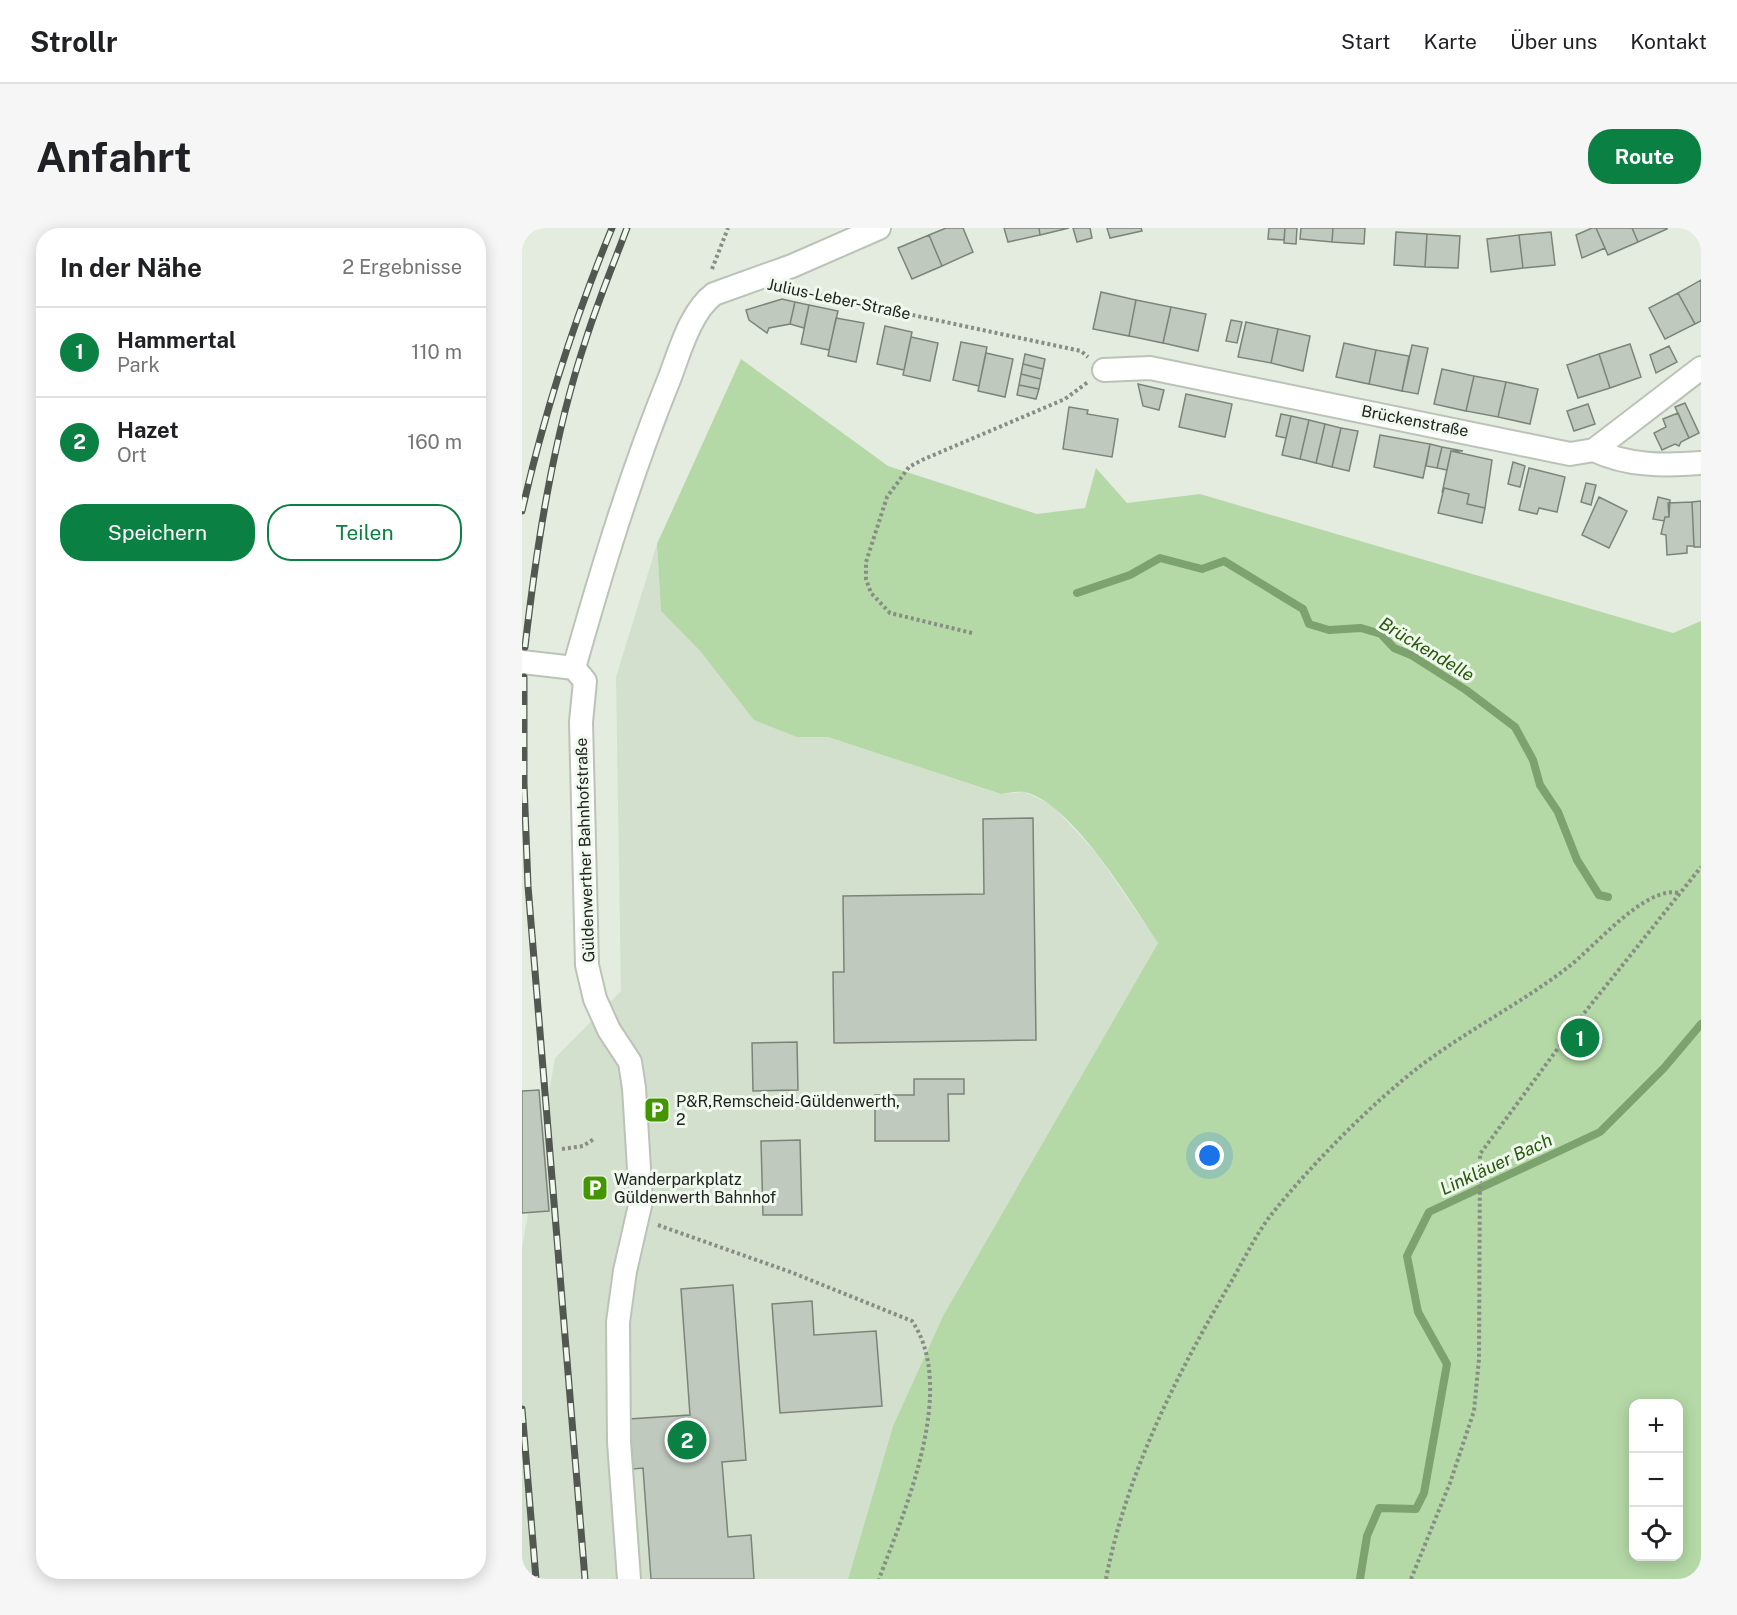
<!DOCTYPE html>
<html lang="de">
<meta charset="utf-8">
<style>
:root{--surface:#fff;--page:#f6f6f6;--text:#202124;--muted:#757577;--line:#e0e0e0;--accent:#0b8043}
body{margin:0;font-family:"Public Sans",sans-serif;background:var(--page);color:var(--text)}
.controls{position:absolute;right:18px;bottom:18px;display:grid;overflow:hidden;border-radius:12px;box-shadow:0 3px 15px #0003}
.controls button{width:54px;height:54px;display:grid;place-items:center;padding:0;border:0;border-bottom:2px solid var(--line);background:var(--surface);color:var(--text);font:30px sans-serif}
.you{position:absolute;left:688px;top:928px;width:21px;height:21px;margin:-15px;border:4px solid #fff;border-radius:50%;background:#1a73e8;box-shadow:0 0 0 9px #1a73e833}
.badge{display:grid;place-items:center;width:39px;height:39px;border-radius:50%;background:var(--accent);color:#fff;font-size:20px;font-weight:700}
.pin{position:absolute;translate:-50% -50%;border:3px solid #fff;box-shadow:0 2px 6px #0006}
.list{margin:0;padding:0;list-style:none}
h2{display:flex;justify-content:space-between;align-items:center;height:78px;margin:0;padding:0 24px;font-size:26px}
h2 small{font-size:20px;font-weight:400;color:var(--muted)}
.list li{display:grid;grid-template-columns:39px 1fr auto;gap:18px;align-items:center;box-sizing:border-box;height:90px;padding:0 24px;border-top:2px solid var(--line)}
.list b{display:block;font-size:22px;white-space:nowrap}
.list p{margin:0;font-size:20px;white-space:nowrap;color:var(--muted)}
.list em{font-size:20px;font-style:normal;color:var(--muted)}
.actions{display:flex;gap:12px;padding:18px 24px}
.actions a{flex:1;padding:14px 0;border:2px solid var(--accent);border-radius:24px;text-align:center;font-size:21px;color:var(--accent)}
.actions .main{background:var(--accent);color:#fff}
.icon{flex:none;width:33px;height:33px;fill:none;stroke:currentColor;stroke-width:2;stroke-linecap:round;stroke-linejoin:round}
.map{position:relative;flex:none;width:1179px;height:1351px;overflow:hidden;border-radius:24px}
header{display:flex;align-items:center;gap:36px;box-sizing:border-box;height:84px;padding:0 30px;background:var(--surface);border-bottom:2px solid var(--line)}
header strong{font-size:28px}
nav{display:flex;gap:33px;margin-inline-start:auto;font-size:21px}
.intro{display:flex;align-items:center;justify-content:space-between;box-sizing:border-box;height:144px;padding:0 36px}
h1{margin:0;font-size:42px}
.button{padding:15px 27px;border-radius:24px;background:var(--accent);color:#fff;font-size:21px;font-weight:700}
main{display:flex;gap:36px;padding:0 36px}
aside{flex:1;background:var(--surface);border-radius:24px;box-shadow:0 3px 15px #0003}
.map>svg:first-child{display:block}
.built{fill:#d3e0ce}
.green{fill:#b4d9a6;fill-rule:evenodd}
.lines{fill:none;stroke-linecap:round;stroke-linejoin:round}
.stream{stroke:#7ca36d;stroke-width:8}
.building{fill:#c0c9bd;stroke:#7c8479;stroke-width:1.5}
.minor-casing{stroke:#bbc3b7;stroke-width:26}
.path{stroke:#878d84;stroke-width:4;stroke-dasharray:3 3;stroke-linecap:butt}
.minor{stroke:#fff;stroke-width:22}
.rail-casing{stroke:#535751;stroke-width:7}
.rail{stroke:#f0f9ed;stroke-width:4.5;stroke-dasharray:14;stroke-linecap:butt}
.labels{text-anchor:middle;dominant-baseline:central;stroke-width:6;stroke-linejoin:round;paint-order:stroke}
.street-label{font-size:16px;fill:#20231f;stroke:#f0f9ed}
.poi-label{font-size:16px;fill:#20231f;stroke:#f0f9ed;text-anchor:start}
.water-label{font-size:18px;font-style:italic;fill:#28580a;stroke:#f0f9ed}
</style>
<header>
<strong>Strollr</strong>
<nav><a>Start</a><a>Karte</a><a>Über uns</a><a>Kontakt</a></nav>
</header>
<div class="intro"><h1>Anfahrt</h1><a class="button">Route</a></div>
<main>
<aside>
<h2>In der Nähe<small>2 Ergebnisse</small></h2>
<ul class="list">
<li><span class="badge">1</span><div><b>Hammertal</b><p>Park</p></div><em>110 m</em></li>
<li><span class="badge">2</span><div><b>Hazet</b><p>Ort</p></div><em>160 m</em></li>
</ul>
<div class="actions"><a class="main">Speichern</a><a>Teilen</a></div>
</aside>
<div class="map">
<svg width="1179" height="1351" viewBox="0 0 1179 1351">
<rect width="100%" height="100%" fill="#e3ecdf"/>
<path class="built" d="M135 316 139 383 179 424 275 509H306L478 566 502 564 530 577 575 626 636 715 421 1088 371 1198 326 1351H0V1020L33 830 99 763 94 449Z"/>
<path class="green" d="M219 131 366 238 515 286 563 280 574 240 605 275 678 266 1151 405 1179 393V1351H326L371 1198 421 1088 636 715C610 676 549 573 502 564 495 563 486 565 479 566L306 509H275L232 492 179 424 139 383 135 316ZM1112 1176H1156V1328H1112Z"/>
<g class="lines">
<path class="stream" d="M555 365 608 347 638 330 680 341 702 333 781 381 787 396 807 402 839 400 859 406 872 420 889 427 944 462 993 499 1011 532 1018 557 1036 584 1055 632 1077 667 1086 669
M838 1351 845 1308 857 1280 894 1281 902 1265 925 1136 896 1084 885 1028 907 984 1078 904 1142 840 1179 796"/>
</g>
<path class="building" d="M424 0H441L451 24 420 38 407 7Z
M482 0H517L518 7 486 14Z
M517 0H547L518 7Z
M551 0H568L570 10 555 14Z
M585 0H619L620 3 588 10Z
M747 0H763L762 12 746 11Z
M763 0H775L774 16 762 15Z
M779 0H811L810 14 778 11Z
M811 0H843L842 16 810 14Z
M1070 0H1074L1083 20 1060 30 1054 7Z
M1074 0H1110L1116 14 1086 27Z
M1110 0H1145V1L1116 14Z
M874 4 905 6 903 39 872 37Z
M1029 4 1033 37 1001 40 997 7Z
M905 6 938 8 936 40 903 39Z
M407 7 420 38 390 51 376 20Z
M997 7 1001 40 969 44 965 11Z
M1179 52V93L1173 96 1156 65Z
M579 64 614 72 607 108 571 101Z
M1156 65 1173 96 1143 111 1127 80Z
M260 71 273 74 268 96 247 100 245 105 227 92 224 82Z
M614 72 649 79 641 115 607 108Z
M273 74 287 77 282 100 268 96Z
M287 77 316 83 307 122 279 116Z
M649 79 684 86 676 123 641 115Z
M314 90 342 95 334 134 306 128Z
M709 92 720 94 715 115 704 113Z
M724 94 756 101 749 135 716 129Z
M363 98 390 104 382 142 355 136Z
M756 101 788 108 781 143 749 135Z
M389 109 416 115 408 153 381 147Z
M439 114 465 119 457 158 431 152Z
M822 115 854 122 847 156 814 149Z
M1108 116 1119 149 1088 160 1077 126Z
M890 117 906 120 896 166 880 163Z
M1147 118 1155 134 1134 145 1128 127Z
M854 122 887 128 880 163 847 156Z
M464 125 491 131 483 169 456 163Z
M503 126 523 131 521 141 501 136Z
M1077 126 1088 160 1056 170 1045 137Z
M501 136 521 141 519 151 499 146Z
M920 141 952 148 944 183 912 176Z
M499 146 519 151 517 161 497 157Z
M952 148 984 154 976 189 944 183Z
M984 154 1016 161 1008 196 976 189Z
M616 156 642 162 637 182 621 178Z
M497 157 517 161 514 171 495 167Z
M664 166 710 176 703 209 657 199Z
M1163 175 1177 205 1167 210 1153 179Z
M1066 176 1073 196 1052 203 1045 183Z
M547 179 566 182 565 186 596 191 590 229 541 221Z
M1156 185 1167 210 1159 214 1157 218 1153 216 1140 222 1132 205 1144 199 1141 191Z
M759 186 769 188 764 210 754 208Z
M769 188 787 192 778 231 760 227Z
M787 192 803 196 794 235 778 231Z
M803 196 819 200 810 239 794 235Z
M819 200 836 203 827 243 810 239Z
M858 207 908 216 901 250 852 239Z
M908 216 920 219 915 240 904 238Z
M920 219 941 223H929L925 242 915 240Z
M929 223 970 232 963 280 945 276 947 266 922 260 920 265Z
M991 234 1003 238 998 259 986 256Z
M1007 240 1043 249 1035 284 1017 280 1015 286 997 282Z
M1064 255 1074 257 1069 277 1059 274Z
M922 260 947 266 945 276 963 280 960 295 916 285Z
M1077 269 1105 283 1087 320 1060 307Z
M1136 269 1148 272 1147 289H1143L1142 293 1131 291Z
M1179 273V319H1172L1170 274Z
M1170 274 1172 318H1165V325L1145 327 1144 307 1139 306 1143 289H1147L1146 275Z
M511 590 514 812 312 815 311 744H322L321 668 462 666 461 591Z
M275 814 276 862 231 863 230 815Z
M392 851H442V866H426L427 913H353V867H392Z
M17 862 27 983 0 985V863Z
M278 912 280 987H241L239 913Z
M211 1057 224 1232 200 1234 206 1309 229 1307 232 1351H129L121 1240 111 1241 107 1191 168 1187 159 1061Z
M290 1073 292 1107 354 1103 360 1178 258 1185 250 1076Z"/>
<g class="lines">
<g class="minor-casing">
<path id="minor" d="M582 142 628 140 1048 226 1072 222 1179 140
M1072 222C1105 238 1143 238 1179 235
M0 434 52 440 63 453 59 494 65 737 73 771 87 802 108 834 112 860 119 973 103 1043 96 1094 97 1214 107 1351
M52 440C80 341 109 245 148 149 158 122 169 83 192 66L270 38 357 0"/>
</g>
<path class="path" d="M190 41 206 0
M273 62 559 123 566 129
M450 405 368 385 349 365 344 351V334L365 269 387 239 400 232 543 171 566 154
M40 921 61 918 72 911
M136 997 271 1045 390 1093C436 1160 383 1282 357 1351
M584 1351C604 1247 653 1150 706 1059 720 1036 732 1009 749 987 787 939 849 876 897 839 944 803 998 776 1045 740 1072 720 1123 657 1157 665
M889 1351 928 1255 952 1183 957 1131 958 926 1059 789 1179 639"/>
<use href="#minor" class="minor"/>
<g class="rail-casing">
<path id="rail" d="M0 283C22 186 52 92 90 0
M3 419C15 315 31 210 64 111 76 73 91 37 105 0
M2 449V555L6 658 63 1351
M0 1181 14 1351"/>
</g>
<use href="#rail" class="rail"/>
</g>
<defs>
<g id="parking-square" transform="scale(1.35)"><rect x="-9" y="-9" width="18" height="18" rx="4" fill="#439602" stroke="#f0f9ed"/><path d="M-3.5-5.5H1a3.5 3.5 0 0 1 0 7H-1V5.5H-3.5ZM-1-3.4V-.6H.8a1.4 1.4 0 0 0 0-2.8Z" fill="#fff"/></g>
</defs>
<g fill-rule="evenodd">
<use href="#parking-square" x="135" y="882"/>
<use href="#parking-square" x="73" y="960"/>
</g>
<g class="labels">
<g class="street-label">
<text transform="translate(317 71) rotate(12)">Julius-Leber-Straße</text>
<text transform="translate(893 193) rotate(11)">Brückenstraße</text>
<text transform="translate(63 622) rotate(-92)">Güldenwerther Bahnhofstraße</text>
</g>
<g class="poi-label">
<text x="154" y="873">P&amp;R,Remscheid-Güldenwerth,<tspan x="154" dy="18">2</tspan></text>
<text x="92" y="951">Wanderparkplatz<tspan x="92" dy="18">Güldenwerth Bahnhof</tspan></text>
</g>
<g class="water-label">
<text transform="translate(905 421) rotate(31)">Brückendelle</text>
<text transform="translate(974 936) rotate(-25)">Linkläuer Bach</text>
</g>
</g>
</svg>
<div class="controls">
<button>+</button>
<button>−</button>
<button><svg class="icon" aria-label="locate" viewBox="0 0 24 24"><circle cx="12" cy="12" r="6"/><path d="M12 2v4M12 18v4M2 12h4M18 12h4"/></svg></button>
</div>
<div class="you"></div>
<div class="pin badge" style="left:1058px;top:810px">1</div>
<div class="pin badge" style="left:165px;top:1212px">2</div>
</div>
</main>
